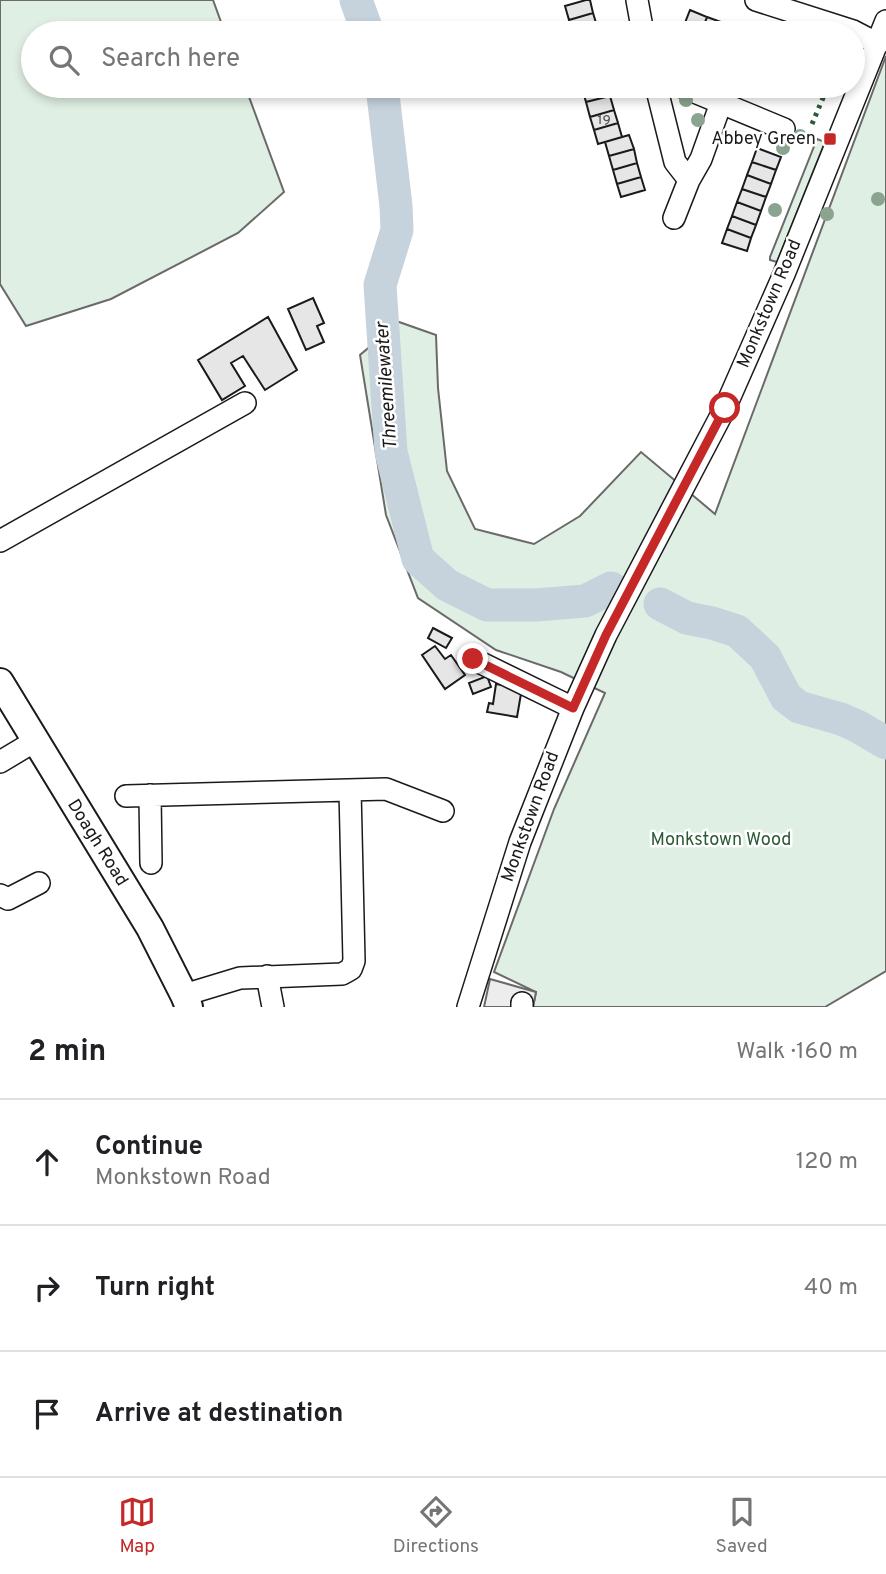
<!DOCTYPE html>
<meta charset="utf-8">
<style>
:root{--surface:#fff;--page:#f2f2f2;--text:#202124;--muted:#757577;--line:#e0e0e0;--accent:#c62828}
body{margin:0;font-family:Overpass,sans-serif;background:var(--page);color:var(--text)}
.stop{position:absolute;width:21px;height:21px;margin:-16px;border:5px solid #c62828;border-radius:50%;background:#fff}
.stop.end{background:#c62828;border-color:#fff;box-shadow:0 2px 7px #0008}
.list{margin:0;padding:0;list-style:none}
h2{display:flex;justify-content:space-between;align-items:center;height:91px;margin:0;padding:0 28px;font-size:30px}
h2 small{font-size:23px;font-weight:400;color:var(--muted)}
.list li{display:grid;grid-template-columns:46px 1fr auto;gap:21px;align-items:center;box-sizing:border-box;height:126px;padding:0 28px;border-top:2px solid var(--line)}
.list b{display:block;font-size:26px;white-space:nowrap}
.list p{margin:0;font-size:23px;white-space:nowrap;color:var(--muted)}
.list em{font-size:23px;font-style:normal;color:var(--muted)}
.icon{flex:none;width:38px;height:38px;fill:none;stroke:currentColor;stroke-width:2;stroke-linecap:round;stroke-linejoin:round}
.map{position:relative;flex:none;width:886px;height:1007px;overflow:hidden}
.search{position:absolute;background:var(--surface);box-shadow:0 4px 10px #0003;left:21px;right:21px;top:21px;height:77px;display:flex;align-items:center;gap:18px;box-sizing:border-box;padding:0 24px;border-radius:38px;color:var(--muted);font-size:26px}
.sheet{height:469px;background:var(--surface)}
nav{display:flex;justify-content:space-around;align-items:center;box-sizing:border-box;height:98px;border-top:2px solid var(--line);background:var(--surface);font-size:19px;color:var(--muted)}
nav a{display:grid;justify-items:center;gap:4px}
nav .on{color:var(--accent)}
.map>svg:first-child{display:block}
.green{fill:#e0efe3;stroke:#6a6a6a;stroke-width:2}
.parking{fill:#ededed;stroke:#6a6a6a;stroke-width:2}
.lines{fill:none;stroke-linecap:round;stroke-linejoin:round}
.river{stroke:#c6d2dc;stroke-width:33}
.building{fill:#e6e6e6;stroke:#1a1a1a;stroke-width:2}
.minor-casing{stroke:#1a1a1a;stroke-width:24}
.major-casing{stroke:#1a1a1a;stroke-width:30}
.minor{stroke:#fff;stroke-width:21}
.major{stroke:#fff;stroke-width:26}
.hedge{stroke:#2b5a34;stroke-width:5;stroke-dasharray:3.5 5;stroke-linecap:butt}
.tree{fill:#8aa48f}
.route{stroke:#c62828;stroke-width:9}
.poi-dot{fill:#c62828;stroke:#fff;stroke-width:2.5}
.labels{text-anchor:middle;dominant-baseline:central;stroke-width:5;stroke-linejoin:round;paint-order:stroke}
.number-label{font-size:14px;fill:#4d4d4d}
.poi-label{font-size:18px;fill:#1a1a1a;stroke:#fff;text-anchor:end}
.street-label{font-size:18px;fill:#1a1a1a;stroke:#fff}
.park-label{font-size:18px;fill:#2b5a34;stroke:#fff}
.water-label{font-size:19px;font-style:italic;fill:#1a1a1a;stroke:#fff}
</style>
<div class="map">
<svg width="886" height="1007" viewBox="0 0 886 1007">
<rect width="100%" height="100%" fill="#fff"/>
<path class="green" d="M0 0H213L225 33H33V86H245L284 192 238 233 111 299 26 326 0 284Z
M886 56V971L825 1007H533L536 992 494 972 554 809 605 693 561 672 496 650 418 598 386 515 360 355 399 322 436 335 438 388 447 471 475 529 534 544 580 516 641 452 715 514Z
M817 139 825 142 777 262 770 260V257Z"/>
<path class="parking" d="M490 979 536 992 533 1007H484Z"/>
<g class="lines">
<path class="river" d="M356 0 368 33
M382 86 396 206 397 230 380 285 391 452 418 559 447 585 487 605H536L585 601 611 588
M660 604 687 618 712 623 737 631 765 657 786 697 799 707 841 719 857 726 886 743"/>
</g>
<path class="building" d="M586 0H590L593 13 569 20 565 6Z
M690 10 707 17 701 33H681Z
M593 13 597 26 572 33 569 20Z
M707 17 724 23 720 33H701Z
M724 23 741 30 740 33H720Z
M603 25 605 33H579V31Z
M589 86H608L610 96 586 102 582 88Z
M610 96 614 110 590 117 586 102Z
M614 110 618 123 594 130 590 117Z
M618 123 622 137 598 144 594 130Z
M629 135 634 149 609 156 605 142Z
M757 148 781 157 776 170 752 162Z
M634 149 637 163 613 170 609 156Z
M752 162 776 170 771 184 747 175Z
M637 163 641 177 617 184 613 170Z
M747 175 771 184 766 197 742 189Z
M641 177 645 190 621 197 617 184Z
M742 189 766 197 761 211 737 202Z
M737 202 761 211 756 225 732 216Z
M732 216 756 225 751 238 727 229Z
M727 229 751 238 747 251 722 243Z
M313 298 324 323 317 326 324 342 306 350 288 309Z
M268 317 297 370 265 390 243 356 231 363 245 386 222 400 198 360Z
M433 628 452 638 446 648 428 638Z
M435 646 445 659 451 655 465 675 445 689 422 655Z
M487 676 491 687 473 694 469 683Z
M496 684 522 688 517 717 487 712 489 703 493 704Z"/>
<g class="lines">
<g class="minor-casing">
<path id="minor" d="M637 0 643 33
M756 0 853 31 878 44
M656 86 675 162 689 180
M680 86 784 129
M674 218 689 180 701 159 721 103
M0 541 245 403
M473 659 573 708
M0 762 35 741
M150 795 151 863
M126 796 386 789 443 811
M0 895 8 899 39 883
M267 976 273 1007
M184 995 240 978 342 974 351 969 354 961 350 790
M468 1007 520 842 573 708 606 635 725 408 784 274 886 21
M522 1007V1003"/>
</g>
<g class="major-casing">
<path id="major" d="M0 682 150 928 184 995 189 1007"/>
</g>
<use href="#minor" class="minor"/>
<use href="#major" class="major"/>
<path class="hedge" d="M812 124 828 86"/>
</g>
<g class="tree">
<circle cx="686" cy="100" r="7"/>
<circle cx="698" cy="120" r="7"/>
<circle cx="800" cy="136" r="7"/>
<circle cx="783" cy="148" r="7"/>
<circle cx="878" cy="199" r="7"/>
<circle cx="775" cy="210" r="7"/>
<circle cx="827" cy="214" r="7"/>
</g>
<g class="lines">
<path class="route" d="M473 659 573 708 606 635 725 408"/>
</g>
<rect class="poi-dot" x="823" y="132" width="14" height="14" rx="3.5"/>
<g class="labels">
<g class="number-label">
<text x="604" y="120">19</text>
</g>
<g class="poi-label">
<text x="816" y="139">Abbey Green</text>
</g>
<g class="street-label">
<text transform="translate(770 304) rotate(-67)">Monkstown Road</text>
<text transform="translate(531 817) rotate(-70)">Monkstown Road</text>
<text transform="translate(97 843) rotate(58)">Doagh Road</text>
</g>
<g class="park-label">
<text x="721" y="840">Monkstown Wood</text>
</g>
<g class="water-label">
<text transform="translate(387 386) rotate(-94)">Threemilewater</text>
</g>
</g>
</svg>
<div class="stop" style="left:725px;top:408px"></div>
<div class="stop end" style="left:473px;top:659px"></div>
<div class="search"><svg class="icon" aria-label="search" viewBox="0 0 24 24"><circle cx="10" cy="10" r="6"/><path d="M15 15l6 6"/></svg>Search here</div>
</div>
<section class="sheet">
<h2>2 min<small>Walk · 160 m</small></h2>
<ul class="list">
<li><svg class="icon" aria-label="ahead" viewBox="0 0 24 24"><path d="M12 20V5M6 11l6-6 6 6"/></svg><div><b>Continue</b><p>Monkstown Road</p></div><em>120 m</em></li>
<li><svg class="icon" aria-label="right" viewBox="0 0 24 24"><path d="M7 20v-9h11M14 6l5 5-5 5"/></svg><div><b>Turn right</b></div><em>40 m</em></li>
<li><svg class="icon" aria-label="arrive" viewBox="0 0 24 24"><path d="M6 21V4h12l-3 4 3 4H6"/></svg><div><b>Arrive at destination</b></div></li>
</ul>
</section>
<nav>
<a class="on"><svg class="icon" aria-label="map" viewBox="0 0 24 24"><path d="M3 6l6-2 6 2 6-2v14l-6 2-6-2-6 2zM9 4v14M15 6v14"/></svg>Map</a>
<a><svg class="icon" aria-label="directions" viewBox="0 0 24 24"><path d="M12 3l9 9-9 9-9-9zM9 14v-3h6M13 9l2 2-2 2"/></svg>Directions</a>
<a><svg class="icon" aria-label="saved" viewBox="0 0 24 24"><path d="M7 4h10v16l-5-4-5 4z"/></svg>Saved</a>
</nav>
